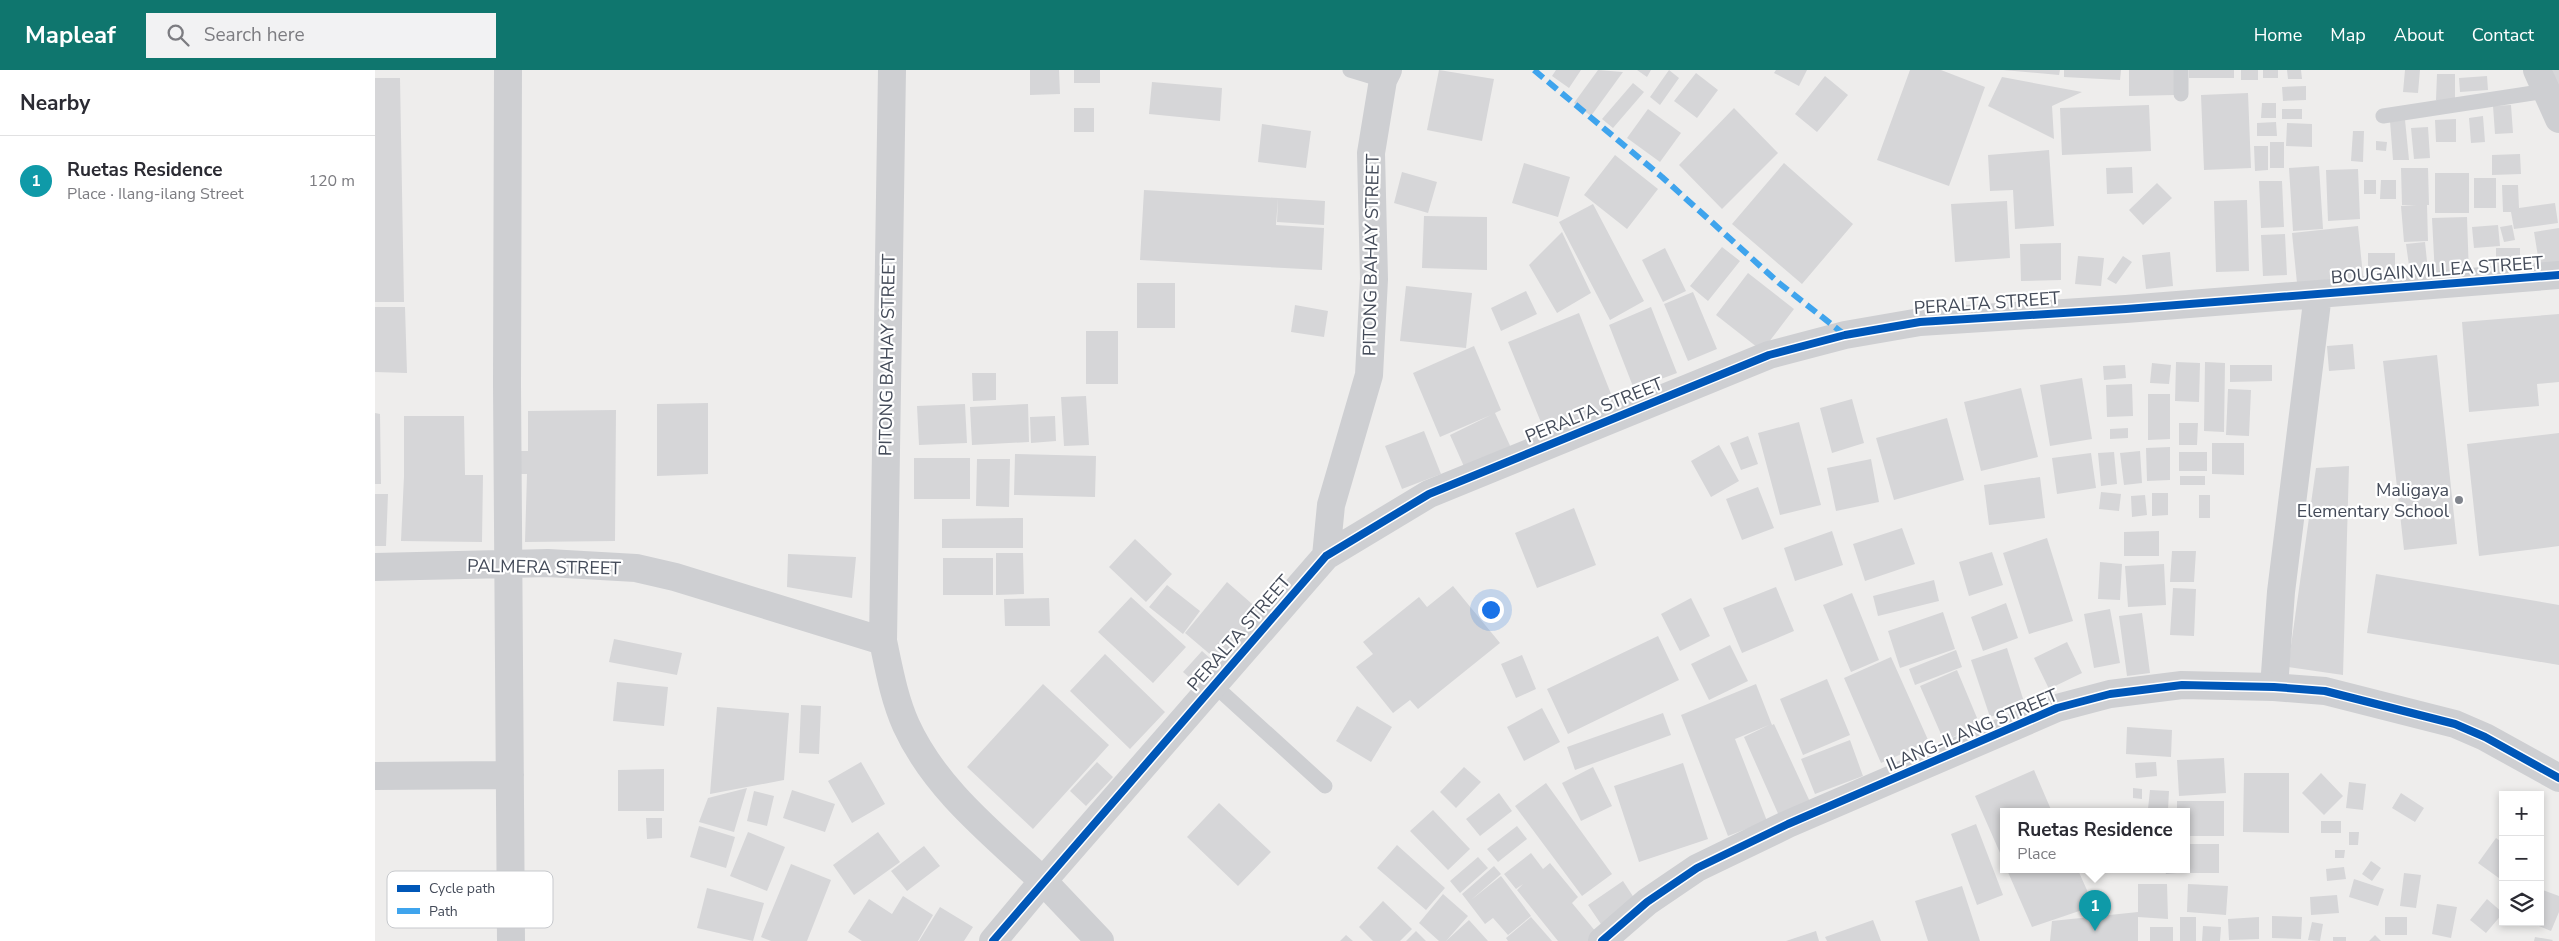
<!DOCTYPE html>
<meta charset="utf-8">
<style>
:root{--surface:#fff;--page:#f2f2f3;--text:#2b2b33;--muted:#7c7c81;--line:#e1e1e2;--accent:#0f766e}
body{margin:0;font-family:"Nunito Sans",sans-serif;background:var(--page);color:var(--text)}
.controls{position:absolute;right:15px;bottom:15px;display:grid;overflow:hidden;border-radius:0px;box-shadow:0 2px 8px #0003}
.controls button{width:45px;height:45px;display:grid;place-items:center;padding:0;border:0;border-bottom:1px solid var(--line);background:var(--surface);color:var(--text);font:25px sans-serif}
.you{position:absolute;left:1115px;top:539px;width:18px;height:18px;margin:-12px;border:4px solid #fff;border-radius:50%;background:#1a73e8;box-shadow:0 0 0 8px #1a73e833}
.badge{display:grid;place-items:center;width:32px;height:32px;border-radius:50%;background:var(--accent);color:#fff;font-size:16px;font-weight:700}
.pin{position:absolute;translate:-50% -41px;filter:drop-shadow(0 1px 2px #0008)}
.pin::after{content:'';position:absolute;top:26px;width:18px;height:15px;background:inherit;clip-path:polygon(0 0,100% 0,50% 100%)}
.popup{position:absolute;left:1625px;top:738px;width:190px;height:65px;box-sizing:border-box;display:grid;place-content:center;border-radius:0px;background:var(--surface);filter:drop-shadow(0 1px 4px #0005);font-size:16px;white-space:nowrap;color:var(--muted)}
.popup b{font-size:19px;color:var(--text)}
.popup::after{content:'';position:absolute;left:50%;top:100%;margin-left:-10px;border:10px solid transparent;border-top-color:var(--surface)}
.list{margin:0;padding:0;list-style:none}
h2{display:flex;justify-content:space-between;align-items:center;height:65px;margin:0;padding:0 20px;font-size:21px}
h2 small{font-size:16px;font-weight:400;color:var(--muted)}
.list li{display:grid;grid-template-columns:32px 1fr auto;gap:15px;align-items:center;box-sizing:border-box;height:90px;padding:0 20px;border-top:1px solid var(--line)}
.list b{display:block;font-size:19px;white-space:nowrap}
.list p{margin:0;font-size:16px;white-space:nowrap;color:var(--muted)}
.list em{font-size:16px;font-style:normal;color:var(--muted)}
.icon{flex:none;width:28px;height:28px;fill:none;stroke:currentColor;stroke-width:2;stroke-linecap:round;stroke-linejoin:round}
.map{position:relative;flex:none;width:2184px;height:871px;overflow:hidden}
header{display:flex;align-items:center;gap:30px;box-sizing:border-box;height:70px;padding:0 25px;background:var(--accent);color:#fff}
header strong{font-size:24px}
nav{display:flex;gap:28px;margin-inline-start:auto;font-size:18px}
.search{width:350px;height:45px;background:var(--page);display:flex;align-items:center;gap:12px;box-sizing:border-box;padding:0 18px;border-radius:0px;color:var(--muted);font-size:19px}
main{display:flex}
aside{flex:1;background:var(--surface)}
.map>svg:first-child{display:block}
.building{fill:#d6d6d8}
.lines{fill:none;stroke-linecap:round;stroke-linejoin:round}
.service{stroke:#cecfd2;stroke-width:15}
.minor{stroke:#cecfd2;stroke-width:28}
.tertiary{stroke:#cecfd2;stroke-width:28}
.quiet{stroke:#3fa4ed;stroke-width:6;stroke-dasharray:12 6;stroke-linecap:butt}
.cycleway-casing{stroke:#fff;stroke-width:11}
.cycleway{stroke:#0057b8;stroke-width:8}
.poi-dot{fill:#80848c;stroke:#fff;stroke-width:2}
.labels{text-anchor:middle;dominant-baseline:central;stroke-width:4.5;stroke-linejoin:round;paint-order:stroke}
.street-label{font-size:18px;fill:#444b59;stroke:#fff}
.poi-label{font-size:18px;fill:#444b59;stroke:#fff;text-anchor:end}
.key{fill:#fff;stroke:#c7c9cd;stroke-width:1}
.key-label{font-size:14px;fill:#444b59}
</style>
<header>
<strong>Mapleaf</strong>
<div class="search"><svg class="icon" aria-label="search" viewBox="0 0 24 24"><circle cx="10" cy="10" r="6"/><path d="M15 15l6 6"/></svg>Search here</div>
<nav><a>Home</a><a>Map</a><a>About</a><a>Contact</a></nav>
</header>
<main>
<aside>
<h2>Nearby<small></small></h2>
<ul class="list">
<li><span class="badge" style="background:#0f9aa8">1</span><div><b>Ruetas Residence</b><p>Place · Ilang-ilang Street</p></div><em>120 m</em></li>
</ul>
</aside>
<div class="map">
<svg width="2184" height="871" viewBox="0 0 2184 871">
<rect width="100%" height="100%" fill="#eeedec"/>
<path class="building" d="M655 0H684L685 24 655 25Z
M699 0H725V13H699Z
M1064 0 1119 9 1107 71 1052 60Z
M1181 0H1206L1194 18 1177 6Z
M1223 0 1248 2 1216 46 1199 33Z
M1262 0H1276L1272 7Z
M1294 0 1304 8 1285 35 1275 27Z
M1401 0H1432L1424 16 1399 3Z
M1535 0H1566L1610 17 1574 116 1502 90Z
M1628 0H1685L1684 5Z
M1689 0H1746L1745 10 1689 7Z
M1754 0H1799L1800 25 1754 26Z
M1814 0H1859V8H1814Z
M1866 0H1883V10H1866Z
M1888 0H1903V8H1888Z
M1912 0H1926L1927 9H1913Z
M2030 0H2045L2043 23 2028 22Z
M2177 0H2184V18Z
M1321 3 1343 20 1322 48 1299 31Z
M2062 4H2080V30H2061Z
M1450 6 1473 25 1442 62 1420 44Z
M2112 6 2113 20 2085 22 2084 8Z
M1627 7 1707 22 1677 36 1679 69 1613 36Z
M0 8H25L29 232H0Z
M777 12 847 18 845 51 774 44Z
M1258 13 1269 22 1238 58 1227 49Z
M1931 16V30L1908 31 1907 17Z
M1873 23 1876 98 1829 100 1826 25Z
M1887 33H1901V48H1886Z
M1774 35 1776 81 1687 85 1685 38Z
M2136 35 2138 63 2120 64 2118 36Z
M699 38H719V62H699Z
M1359 38 1403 83 1347 139 1304 95Z
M1273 39 1306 63 1285 92 1252 68Z
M1907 39H1927V49H1907Z
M2108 46 2110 72 2096 73 2094 48Z
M2081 49V72H2061L2060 50Z
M2030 50 2034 90H2018L2015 51Z
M1901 52 1902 66H1882V53Z
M1912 53 1937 54V77L1911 76Z
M887 54 936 61 931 98 883 92Z
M2053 57 2055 88 2039 89 2036 58Z
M1978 61H1989L1988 92 1976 91Z
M2001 71 2012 72 2011 81 2001 80Z
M1895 72H1909V98H1895Z
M1879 76H1893V100L1880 101Z
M1674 80 1679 156 1640 159 1638 120 1615 121 1613 85Z
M2145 84 2146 104 2117 105V85Z
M1240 85 1283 119 1252 159 1209 125Z
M1149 93 1195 107 1183 147 1137 133Z
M1409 93 1478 154 1427 214 1357 154Z
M1944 96 1948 159 1918 161 1914 98Z
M1757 97 1758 123 1732 124 1731 98Z
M2026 98H2053L2054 135H2052L2053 171 2029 172 2026 136 2041 135H2027Z
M1983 99 1985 149 1953 151 1951 100Z
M1027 102 1062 112 1053 143 1019 133Z
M2060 103H2094V143H2060Z
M2099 108H2121V138H2099Z
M1989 110H2001V124H1989Z
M2006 110H2021V129H2005Z
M1884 111H1907L1909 157 1886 158Z
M1782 113 1797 128 1768 155 1754 140Z
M2127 115H2143L2144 138 2180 133 2183 153 2139 159 2136 142H2128Z
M769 120 903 128 901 155 949 158 947 200 765 190Z
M903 128 950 131 949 155 902 152Z
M1872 130 1874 201 1841 202 1839 131Z
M1632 131 1635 188 1580 192 1576 134Z
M1218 134 1269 231 1235 250 1184 152Z
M1049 146 1112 147V200L1047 198Z
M2092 147 2094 205 2060 206 2057 148Z
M2123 155 2125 176 2099 178 2097 157Z
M2137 155 2140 170 2129 172 2125 157Z
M1983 156 1988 206 1922 213 1917 163Z
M2184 158V202L2166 205 2159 162Z
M1187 162 1216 223 1182 243 1154 195Z
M1910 164 1912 205 1888 206 1886 165Z
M2050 172 2053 201 2035 203 2031 174Z
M1686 173V210L1646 211 1645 174Z
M1347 177 1365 191 1333 231 1315 216Z
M1290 178 1311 221 1288 232 1267 190Z
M2121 178H2145V203L2121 204Z
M1795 182 1798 216 1771 219 1767 185Z
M1993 183H2020V205L1993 206Z
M1703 186 1729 188 1726 216 1700 214Z
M1748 186 1757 192 1741 214 1732 209Z
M1373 203 1419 239 1387 281 1341 245Z
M762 213H800V258H762Z
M1031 216 1097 223 1091 278 1025 271Z
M1151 221 1162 244 1126 261 1116 238Z
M1318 222 1342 279 1313 291 1289 234Z
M920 235 953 241 949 267 916 262Z
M0 237H30L32 303 0 302Z
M1276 237 1302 303 1259 319 1234 255Z
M1204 243 1242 339 1172 367 1133 272Z
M2184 244V312L2162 314 2164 336 2094 342 2087 252Z
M711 261H743V314H711Z
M1978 274 1980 299 1954 301 1952 276Z
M1099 276 1126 340 1120 343 1137 380 1091 401 1075 365 1116 345 1065 367 1038 303Z
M2062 285 2082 474 2029 480 2008 291Z
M1801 292 1825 293 1824 332 1800 331Z
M1830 292 1850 293 1849 362 1829 361Z
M1777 293 1796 295 1794 314 1775 313Z
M1750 295 1751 308 1729 310 1728 296Z
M1855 295H1897V311L1855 312Z
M597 303H621V330L598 331Z
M1707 308 1717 369 1675 376 1665 315Z
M1757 314 1758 346 1732 347 1731 315Z
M1646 318 1663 387 1606 401 1589 332Z
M1853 319 1876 320 1874 366 1851 365Z
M1773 324H1795V369L1773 370Z
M711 326 714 375 689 376 686 327Z
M1477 329 1489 373 1457 383 1445 338Z
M333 333V404L282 406V334Z
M590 334 592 373 544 375 542 336Z
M653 334 654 372 597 375 595 337Z
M241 340 240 471 150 472 152 404H146V381H153V341Z
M0 343 5 344 6 414H0Z
M29 346H89L90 405H108L107 472 26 471 29 406Z
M680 346 681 371 656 373 655 347Z
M1572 348 1589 410 1519 430 1501 368Z
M1424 352 1446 435 1405 445 1383 363Z
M1804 353H1823L1822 375H1804Z
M1753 358V368L1735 369V359Z
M1049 361 1066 404 1027 419 1010 376Z
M2184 363V476L2104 486 2092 374Z
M1373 366 1383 394 1366 400 1355 373Z
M1837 373H1869V405L1837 404Z
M1344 375 1364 411 1336 427 1316 391Z
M1795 377V410L1772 411 1771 378Z
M1765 381 1767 413 1749 415 1745 383Z
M1739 382 1742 414 1726 416 1723 383Z
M1804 382H1832V401H1804Z
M1716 383 1721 418 1682 424 1677 388Z
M640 384 721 386 720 427 639 425Z
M539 388H595V429H539Z
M602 389H635L634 437 601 436Z
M1496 389 1504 432 1461 441 1452 398Z
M1974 396 1968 605 1913 597 1941 398Z
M1805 406H1830V415H1805Z
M1665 407 1670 448 1614 455 1609 415Z
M1383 417 1399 458 1367 470 1351 429Z
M1726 422 1746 424 1744 441 1724 439Z
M1777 423H1793V445L1777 446Z
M0 424H13L11 476H0Z
M1770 425 1772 445 1757 447 1756 426Z
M1824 425H1835V448H1824Z
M1199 438 1221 495 1162 518 1140 463Z
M648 448V478H567V449Z
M1527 458 1540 494 1490 511 1478 474Z
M1457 461 1468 495 1420 511 1409 478Z
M1784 461V486H1749V462Z
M1672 468 1698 551 1654 564 1628 483Z
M760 469 797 504 771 532 734 497Z
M1797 481H1821L1819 512H1795Z
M1617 482 1628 515 1594 526 1584 492Z
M621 483H648L649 524 621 525Z
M413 484 481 487 477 528 412 517Z
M568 488H618V525H568Z
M1725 492 1747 494 1745 530 1723 529Z
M1789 494 1791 535 1753 537 1750 496Z
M2001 504 2184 535V595L1992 563Z
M1559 510 1564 531 1503 546 1498 526Z
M852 512 892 547 850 597 810 563Z
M792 515 825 541 808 564 774 537Z
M1078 516 1125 573 1043 639 1035 630 1018 643 981 597 998 584 988 572 1044 527 1052 537Z
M1401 517 1419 561 1367 583 1348 538Z
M1798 518 1821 519 1819 566 1795 565Z
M1477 523 1504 590 1476 602 1448 535Z
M756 527 811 577 778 613 723 562Z
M674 528 675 556H630L629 529Z
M1316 528 1335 566 1305 581 1286 544Z
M1631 533 1643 568 1608 581 1596 547Z
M1735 539 1745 593 1719 598 1709 544Z
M1568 542 1580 579 1525 598 1513 561Z
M1767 543 1775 603 1752 606 1744 546Z
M1283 566 1304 610 1193 664 1172 619Z
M239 569 307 583 302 605 234 592Z
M1692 572 1707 603 1674 619 1659 588Z
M1355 575 1373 611 1334 630 1316 594Z
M1632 578 1650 635 1615 647 1596 590Z
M1581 580 1587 597 1540 615 1534 599Z
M827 581 847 599 829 620 808 602Z
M730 584 790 642 755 679 695 621Z
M1147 585 1161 619 1141 628 1126 594Z
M1516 587 1554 672 1506 693 1469 608Z
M1582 600 1605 655 1569 671 1545 616Z
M1452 609 1475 665 1428 685 1405 629Z
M242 612 293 617 289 656 238 651Z
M668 614 734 675 658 759 592 697Z
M1381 614 1397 655 1399 654 1436 734 1405 748 1369 667 1394 655 1360 669 1392 751 1353 766 1306 645Z
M426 635 446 636 444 684 424 683Z
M982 636 1017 657 996 692 961 671Z
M342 637 414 643 409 710 335 724Z
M1167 638 1185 672 1149 691 1132 657Z
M1288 643 1296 665 1200 700 1192 677Z
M1752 657 1797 660 1796 687 1751 684Z
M1475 670 1488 706 1440 724 1426 689Z
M1849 688 1851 723 1804 726 1802 690Z
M486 692 510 734 477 753 453 711Z
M722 692 738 707 711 736 695 721Z
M1781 692 1782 706 1761 708 1760 693Z
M1308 693 1333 769 1264 792 1239 716Z
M1089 697 1106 712 1081 738 1065 722Z
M1218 697 1237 736 1206 751 1187 713Z
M289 699V741H243V700Z
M1659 700 1677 742H1629V792L1600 726Z
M1869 703H1914V763L1868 762Z
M1946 703 1968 726 1949 745 1927 723Z
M1974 712 1991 714 1988 740 1971 738Z
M1171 713 1237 804 1207 826 1140 736Z
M372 718 359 762 324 752 333 728Z
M1758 718 1767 719V729L1758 728Z
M417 720 460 734 450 762 408 748Z
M1775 720 1794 721 1793 740 1773 739Z
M379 721 399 726 392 756 372 751Z
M1124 723 1137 741 1105 766 1091 749Z
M2026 723 2049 738 2040 752 2017 738Z
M1802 731H1849V766H1811V742H1802Z
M844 733 896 782 863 816 812 767Z
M1058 740 1095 779 1073 800 1035 761Z
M271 748H287V768L272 769Z
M1946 751H1966V763H1946Z
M1601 754 1628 825 1602 835 1576 764Z
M324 756 360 767 351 798 315 787Z
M1142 756 1152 769 1123 792 1112 779Z
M373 762 410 777 392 821 355 806Z
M503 762 525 792 479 825 458 795Z
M1974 762H1984L1983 775H1974Z
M2121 768 2128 773V811L2103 793Z
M1811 774H1844V803H1807V800H1811Z
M1022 775 1070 818 1051 840 1002 798Z
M549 776 565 796 532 821 516 801Z
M1960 780H1970L1969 788H1960Z
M1156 783 1168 799 1175 793 1203 827 1197 833 1226 868 1223 871H1183L1142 820 1148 814 1141 819 1129 804Z
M1103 787 1113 798 1085 823 1075 811Z
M1996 791 2006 798 1997 811 1987 804Z
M416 794 456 810 432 871H396L386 867Z
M1119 796 1126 804 1096 830 1126 806 1156 846 1133 865 1118 848 1110 854 1087 824Z
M1969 797 1971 809 1952 811 1951 799Z
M1632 800H1703L1719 836 1657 857Z
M1790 800H1802V803L1791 804Z
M2029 803 2046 805 2041 838 2025 836Z
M1979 809 2009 819 2003 836 1974 827Z
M1248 811 1265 837 1230 860 1213 835Z
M1763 814H1792L1793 849 1763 847V871H1675L1677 851 1763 842Z
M1813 814 1853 816 1851 845 1812 842Z
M1587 816 1605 871H1553L1540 831Z
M332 818 389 833 378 871 322 858Z
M2165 819 2184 826V842L2176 861 2154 852H2165Z
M1068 824 1093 846 1071 871H1064L1044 853Z
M1962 825 1964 843 1936 845 1935 827Z
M528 826 558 845 543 871H487L473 862 494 829 517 844Z
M2112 829 2128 843 2111 863 2095 850Z
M1008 831 1037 859 1025 871H998L984 857Z
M2062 834 2082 837 2076 868 2057 864Z
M565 837 598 857 589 871H544Z
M1897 846 1927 847 1926 869 1897 868Z
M1156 847 1177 871H1133L1131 868Z
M1805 847H1821V871H1805Z
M1884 847V869L1854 870 1853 849Z
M2010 847H2032V865H2010Z
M1094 850 1113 871H1071Z
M1498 850 1506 871H1452L1450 867Z
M1937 852 1948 854 1945 871 1933 870Z
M1828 856 1846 857 1845 871H1827Z
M1775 857H1798V871H1775Z
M1041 861 1051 871H1031Z
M1441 861 1444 871H1411Z
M971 865 978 871H965Z
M2000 865 2006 871H1994Z
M1958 867H1971V871H1958Z
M2160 867 2178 870 2177 871H2159Z"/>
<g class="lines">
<path class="service" d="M975 0 1008 10
M1806 0V24
M2008 46 2171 21
M839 615 950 716"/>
<path class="minor" d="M133 0 132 315 136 871
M517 0 508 571C514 599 519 628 531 655 560 719 618 764 668 811L951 486 1054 424 1394 285 1470 265 1545 252 1751 239 2184 205
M2162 0 2184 49
M951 486 956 435 994 305 999 209 996 83 1008 10 1013 0
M0 497 173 493 261 498 300 507 508 571
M1899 617 1906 522 1943 224
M0 706 135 705"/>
<path class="tertiary" d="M618 871 668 811 725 871
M1227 871 1272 832 1322 798 1413 754 1682 638 1735 624 1807 615 1899 617 1950 621 2080 654 2110 667 2184 708"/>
<path class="quiet" d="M1159 0 1287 107 1404 213 1470 265"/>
<g class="cycleway-casing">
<path id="cycleway" d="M618 871 951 486 1054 424 1394 285 1470 265 1545 252 1751 239 2184 205
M1227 871 1272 832 1322 798 1413 754 1682 638 1735 624 1807 615 1899 617 1950 621 2080 654 2110 667 2184 708"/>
</g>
<use href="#cycleway" class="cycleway"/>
</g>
<circle class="poi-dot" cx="2084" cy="430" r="5"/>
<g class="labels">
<g class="street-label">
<text transform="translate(996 185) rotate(-89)">PITONG BAHAY STREET</text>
<text transform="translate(2062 200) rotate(-4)">BOUGAINVILLEA STREET</text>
<text transform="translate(1612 233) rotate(-4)">PERALTA STREET</text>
<text transform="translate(512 285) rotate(-89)">PITONG BAHAY STREET</text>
<text transform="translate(1219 340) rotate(-22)">PERALTA STREET</text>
<text transform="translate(169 497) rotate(1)">PALMERA STREET</text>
<text transform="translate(864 563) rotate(-49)">PERALTA STREET</text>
<text transform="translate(1597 660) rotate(-23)">ILANG-ILANG STREET</text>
</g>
<g class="poi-label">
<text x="2074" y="420">Maligaya<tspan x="2074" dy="21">Elementary School</tspan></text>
</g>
</g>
<rect x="12" y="801" width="166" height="57" rx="8" class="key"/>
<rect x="22" y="815" width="23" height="7" fill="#0057b8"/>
<rect x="22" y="838" width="23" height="6" fill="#3fa4ed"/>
<g class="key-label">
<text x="54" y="823">Cycle path</text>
<text x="54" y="846">Path</text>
</g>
</svg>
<div class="controls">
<button>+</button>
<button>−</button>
<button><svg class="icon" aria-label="layers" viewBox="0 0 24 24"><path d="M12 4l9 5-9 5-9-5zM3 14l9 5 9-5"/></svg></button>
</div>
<div class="you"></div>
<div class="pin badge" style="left:1720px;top:861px;background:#0f9aa8">1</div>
<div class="popup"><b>Ruetas Residence</b>Place</div>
</div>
</main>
